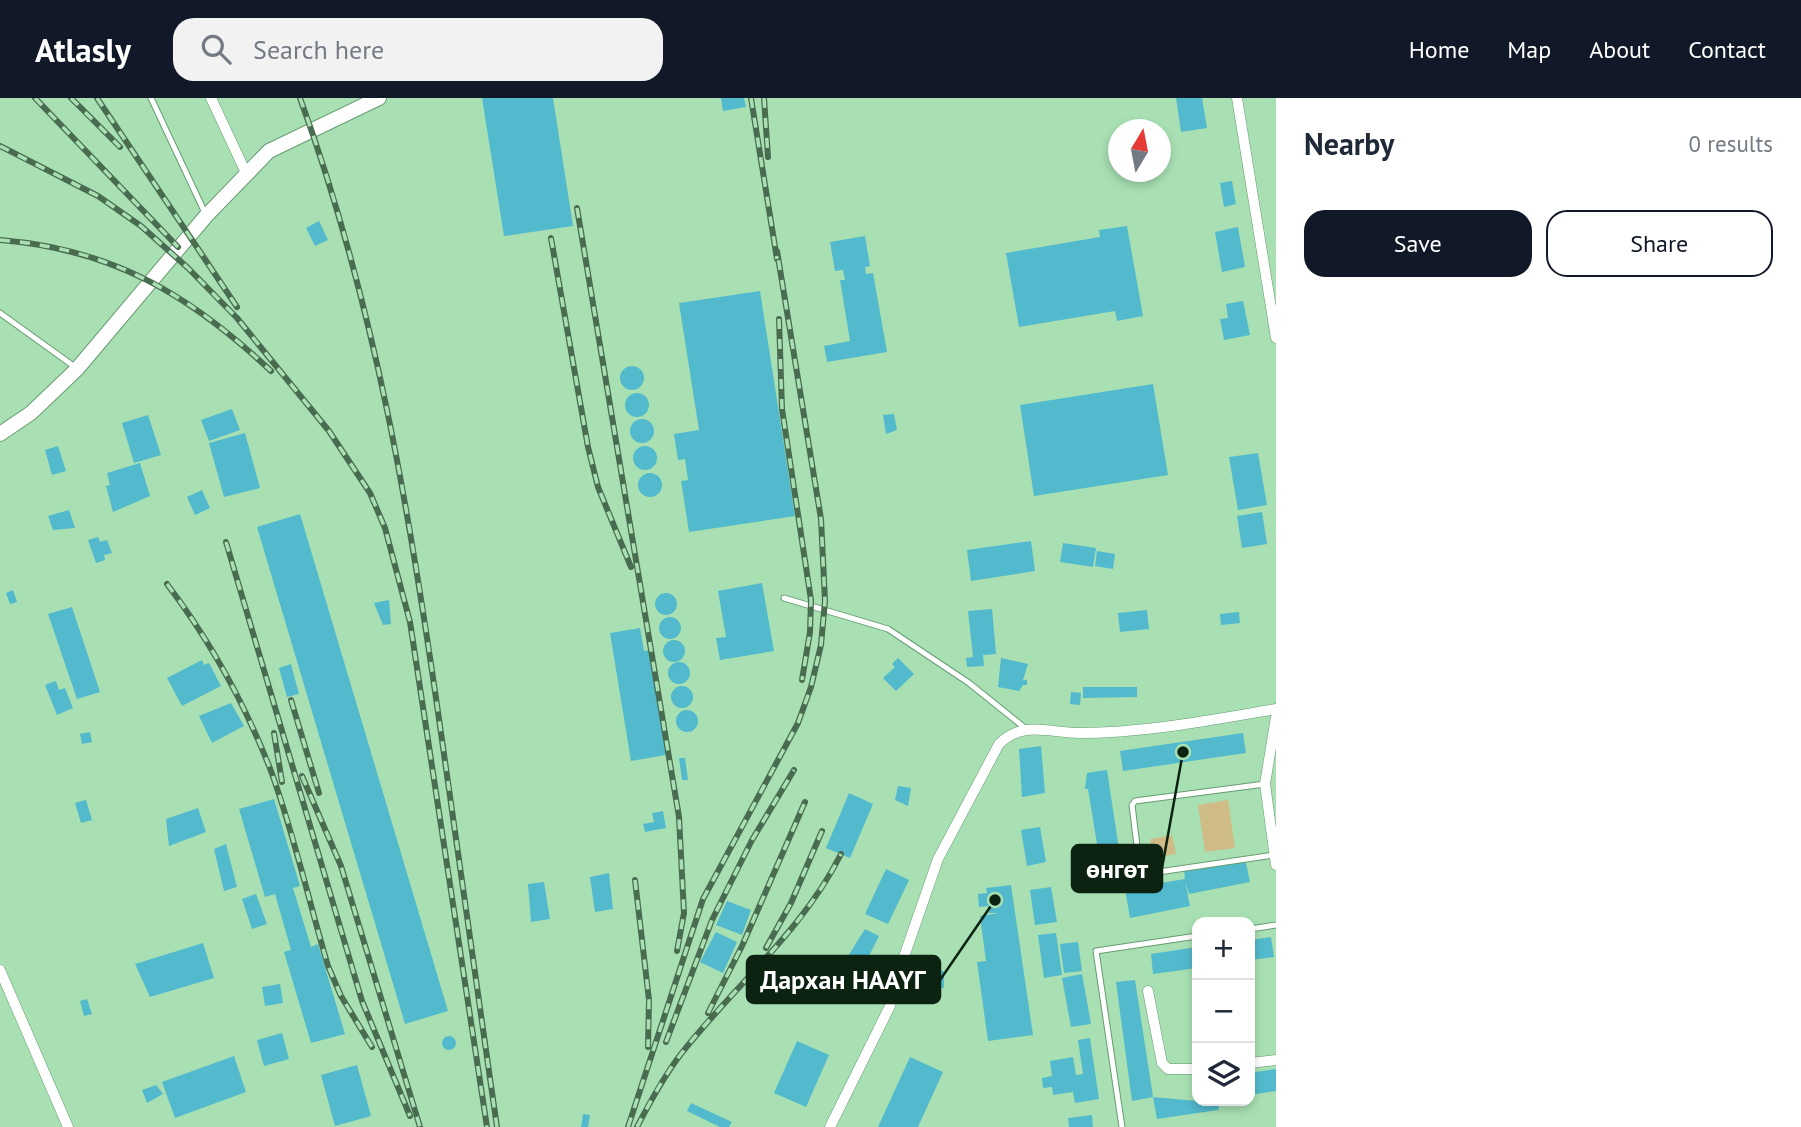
<!DOCTYPE html>
<meta charset="utf-8">
<style>
:root{--surface:#fff;--page:#f2f2f3;--text:#1f2937;--muted:#747a83;--line:#e0e1e3;--accent:#111827}
body{margin:0;font-family:"PT Sans",sans-serif;background:var(--page);color:var(--text)}
.controls{position:absolute;right:21px;bottom:21px;display:grid;overflow:hidden;border-radius:14px;box-shadow:0 4px 10px #0003}
.controls button{width:63px;height:63px;display:grid;place-items:center;padding:0;border:0;border-bottom:2px solid var(--line);background:var(--surface);color:var(--text);font:35px sans-serif}
.compass{position:absolute;left:1108px;top:21px;width:63px;height:63px;border-radius:50%;background:var(--surface);box-shadow:0 4px 10px #0003;rotate:10deg}
.list{margin:0;padding:0;list-style:none}
h2{display:flex;justify-content:space-between;align-items:center;height:91px;margin:0;padding:0 28px;font-size:30px}
h2 small{font-size:23px;font-weight:400;color:var(--muted)}
.actions{display:flex;gap:14px;padding:21px 28px}
.actions a{flex:1;padding:16px 0;border:2px solid var(--accent);border-radius:21px;text-align:center;font-size:24px;color:var(--accent)}
.actions .main{background:var(--accent);color:#fff}
.icon{flex:none;width:38px;height:38px;fill:none;stroke:currentColor;stroke-width:2;stroke-linecap:round;stroke-linejoin:round}
.map{position:relative;flex:none;width:1276px;height:1029px;overflow:hidden}
header{display:flex;align-items:center;gap:42px;box-sizing:border-box;height:98px;padding:0 35px;background:var(--accent);color:#fff}
header strong{font-size:33px}
nav{display:flex;gap:38px;margin-inline-start:auto;font-size:24px}
.search{width:490px;height:63px;background:var(--page);display:flex;align-items:center;gap:18px;box-sizing:border-box;padding:0 24px;border-radius:21px;color:var(--muted);font-size:26px}
main{display:flex}
aside{flex:1;background:var(--surface)}
.map>svg:first-child{display:block}
.green{fill:#d0bc87}
.building{fill:#52bacc}
.lines{fill:none;stroke-linecap:round;stroke-linejoin:round}
.lane-casing{stroke:#669c71;stroke-width:7}
.street-casing{stroke:#669c71;stroke-width:11}
.secondary-casing{stroke:#669c71;stroke-width:16}
.lane{stroke:#fff;stroke-width:5}
.street{stroke:#fff;stroke-width:10}
.secondary{stroke:#fff;stroke-width:14}
.rail-casing{stroke:#496c50;stroke-width:6}
.rail{stroke:#a8e0b3;stroke-width:3.5;stroke-dasharray:10;stroke-linecap:butt}
.leader{fill:none;stroke:#0d2312;stroke-width:2.5}
.callout-dot{fill:#0d2312;stroke:#a8e0b3;stroke-width:2.5}
.callout{fill:#0d2312;stroke:#0d2312;stroke-width:2.5}
.callout-label{font-size:26px;text-anchor:middle;font-weight:bold;fill:#fff}
</style>
<header>
<strong>Atlasly</strong>
<div class="search"><svg class="icon" aria-label="search" viewBox="0 0 24 24"><circle cx="10" cy="10" r="6"/><path d="M15 15l6 6"/></svg>Search here</div>
<nav><a>Home</a><a>Map</a><a>About</a><a>Contact</a></nav>
</header>
<main>
<div class="map">
<svg width="1276" height="1029" viewBox="0 0 1276 1029">
<rect width="100%" height="100%" fill="#a8e0b3"/>
<path class="green" d="M1228 702 1235 750 1205 754 1198 707Z
M1172 737 1176 756 1154 760 1150 741Z"/>
<path class="building" d="M482 0H553L573 128 504 138Z
M721 0H744L746 9 723 13Z
M1176 0H1202L1207 30 1181 34Z
M1232 83 1236 106 1224 109 1220 85Z
M319 123 328 142 315 148 306 130Z
M1127 128 1143 218 1117 223 1115 213 1019 229 1006 155 1100 139 1099 132Z
M1238 129 1245 169 1222 174 1215 134Z
M865 138 870 168 865 169 866 176 873 175 887 254 827 264 824 248 850 243 840 182H845L843 172 835 173 830 144Z
M760 193 795 418 689 434 681 383 688 382 685 361 678 362 674 336 699 332 679 205Z
M1243 203 1250 237 1224 242 1220 221 1228 220 1226 206Z
M620 280a12 12 0 1 1 24 0a12 12 0 1 1-24 0Z
M1153 286 1168 377 1034 398 1020 307Z
M625 307a12 12 0 1 1 24 0a12 12 0 1 1-24 0Z
M232 311 240 332 209 343 201 322Z
M894 316 897 332 886 336 883 317Z
M148 317 161 357 134 365 122 325Z
M630 333a12 12 0 1 1 24 0a12 12 0 1 1-24 0Z
M245 335 260 390 224 399 209 345Z
M58 348 66 373 52 377 45 352Z
M633 360a12 12 0 1 1 24 0a12 12 0 1 1-24 0Z
M1258 355 1267 407 1238 412 1229 359Z
M140 365 150 398 113 414 106 388 110 387 107 375Z
M638 387a12 12 0 1 1 24 0a12 12 0 1 1-24 0Z
M202 392 210 410 195 417 187 399Z
M69 412 75 430 53 432 48 418Z
M1262 414 1267 446 1242 450 1237 418Z
M300 416 448 913 405 926 257 429Z
M98 439 100 444 107 442 112 455 104 457 105 462 96 465 88 442Z
M1031 443 1035 473 971 483 967 452Z
M1063 445 1096 450 1093 469 1060 464Z
M1097 453 1115 456 1113 471 1095 468Z
M762 485 774 553 720 562 716 540 726 539 718 493Z
M13 492 17 504 10 506 6 495Z
M655 506a11 11 0 1 1 22 0a11 11 0 1 1-22 0Z
M389 502 391 526 383 527 374 505Z
M72 509 100 594 77 601 48 516Z
M992 511 996 556 983 557 984 568 967 569 966 560 973 559 968 513Z
M1147 512 1149 531 1120 534 1118 515Z
M1239 514 1240 525 1221 527 1220 516Z
M659 530a11 11 0 1 1 22 0a11 11 0 1 1-22 0Z
M640 530 644 553 651 552 666 657 631 663 610 535Z
M663 553a11 11 0 1 1 22 0a11 11 0 1 1-22 0Z
M898 560 914 576 896 593 883 580 895 569 892 566Z
M1001 560 1028 566 1023 582H1027V587H1023L1019 593 998 589Z
M202 562 204 567 209 565 221 588 182 608 167 580Z
M668 575a11 11 0 1 1 22 0a11 11 0 1 1-22 0Z
M291 566 299 596 287 599 279 570Z
M56 583 59 592 65 590 73 610 57 617 45 587Z
M671 599a11 11 0 1 1 22 0a11 11 0 1 1-22 0Z
M1083 589H1137V599L1083 600Z
M1071 594 1081 595 1080 607 1070 606Z
M231 605 244 628 212 645 199 618Z
M676 623a11 11 0 1 1 22 0a11 11 0 1 1-22 0Z
M90 634 92 644 82 646 80 636Z
M1243 635 1246 655 1123 673 1120 653Z
M1041 648 1045 695 1022 699 1019 651Z
M679 660H685L688 682H682Z
M1107 672 1125 791 1105 795 1088 691H1085L1087 675Z
M898 688 911 690 908 708 895 702Z
M849 695 873 706 850 760 826 750Z
M274 701 300 788 293 790 311 849 318 846 345 936 311 945 284 854 291 852 275 796 265 799 239 711Z
M86 702 92 722 81 725 75 705Z
M198 710 206 734 169 748 166 721Z
M663 713 666 730 645 734 643 726 654 724 652 715Z
M1040 729 1046 764 1027 768 1021 732Z
M226 746 237 789 224 793 214 751Z
M1245 760 1250 784 1189 796 1185 783 1190 808 1130 820 1125 791 1185 781 1184 772Z
M886 771 909 782 888 826 865 816Z
M609 775 613 811 595 814 590 779Z
M544 784 550 821 531 824 528 786Z
M1011 787 1033 937 988 943 977 864 986 863 980 818 999 815H989L988 808 979 809 978 796 987 795 986 790Z
M1051 789 1057 824 1035 827 1030 792Z
M256 796 267 826 252 831 242 801Z
M727 803 751 812 742 837 716 827Z
M865 831 879 838 865 866 848 858Z
M716 834 737 844 723 875 700 864Z
M1056 835 1062 877 1044 880 1038 837Z
M1271 839 1274 859 1250 862V842Z
M1078 844 1082 873 1064 875 1060 846Z
M203 845 214 880 150 899 135 866Z
M1197 849V870L1153 876 1151 856Z
M933 873H944V890L933 891Z
M1082 876 1091 926 1071 929 1062 880Z
M1135 882 1153 999 1132 1003 1116 884Z
M280 886 283 905 265 908 262 889Z
M87 901 92 916 84 918 80 903Z
M282 935 289 961 264 968 257 942Z
M442 945a7 7 0 1 1 14 0a7 7 0 1 1-14 0Z
M1090 940 1099 1001 1075 1005 1073 994 1053 997 1052 989 1043 990 1042 980 1052 978 1050 963 1073 959 1076 977 1083 976 1078 942Z
M797 943 829 957 806 1009 774 995Z
M234 958 246 994 175 1020 162 984Z
M910 959 943 974 918 1029H878Z
M357 967 371 1018 335 1028 321 977Z
M1276 971V993L1250 997V975Z
M156 987 163 996 147 1005 142 992Z
M1153 999 1197 1003H1221L1218 1012 1157 1021Z
M691 1005 732 1024 729 1029H720L687 1013Z
M583 1016 590 1017 588 1029H581Z
M1092 1017 1093 1029H1069L1068 1020Z"/>
<g class="lines">
<g class="lane-casing">
<path id="lane" d="M151 0 205 115
M0 215 75 269
M784 500 888 531 969 585 1025 630
M1265 686 1135 703 1132 707 1140 772 1145 776 1274 757
M1250 831 1276 827
M1122 1029 1096 853 1197 838"/>
</g>
<g class="street-casing">
<path id="street" d="M211 0 246 75
M1237 0 1276 240
M1276 619 1265 686 1276 767
M0 872 68 1029
M1148 893 1162 965 1168 971H1197
M1250 965 1276 962
M830 1029 890 908 898 876 938 761 999 646C1023 622 1049 635 1079 635 1145 635 1211 622 1276 611"/>
</g>
<g class="secondary-casing">
<path id="secondary" d="M0 336 31 315 77 271 206 118 269 53 379 0"/>
</g>
<use href="#lane" class="lane"/>
<use href="#street" class="street"/>
<use href="#secondary" class="secondary"/>
<g class="rail-casing">
<path id="rail" d="M35 0 178 149
M71 0 120 49
M97 0 237 209
M300 0C376 209 410 416 441 635 460 767 478 898 497 1029
M751 0 777 161
M764 0 768 59
M0 48 98 98 141 128 188 170 237 220 329 333 370 395 385 430 410 524 487 1029
M577 110 679 719 684 815 677 853
M551 140 588 349 598 389 631 469
M0 142C113 151 190 197 271 273
M779 221 782 311 811 502 810 534 802 582
M226 444 362 903 410 1018
M167 486C211 544 245 606 271 673 294 736 309 804 328 868L341 898 372 949
M291 602 319 695
M274 635 282 684
M302 678 341 768 420 1029
M635 782 649 902 648 949
M766 850 791 805 822 733
M708 915 742 848 805 704
M666 944 712 822 752 742 794 672
M628 1029 703 801 798 625 811 589 821 547 825 503 821 421 777 153
M637 1029C650 1004 664 978 681 956 734 888 802 834 841 756"/>
</g>
<use href="#rail" class="rail"/>
</g>
<path class="leader" d="M1183 654L1162 770M995 802L940 882"/>
<g class="callout-dot">
<circle cx="1183" cy="654" r="7"/>
<circle cx="995" cy="802" r="7"/>
</g>
<g class="callout">
<rect x="1072" y="747" width="90" height="47" rx="7"/>
<rect x="747" y="858" width="193" height="47" rx="7"/>
</g>
<g class="callout-label">
<text x="1117" y="780">өнгөт</text>
<text x="843" y="891">Дархан НААҮГ</text>
</g>
</svg>
<div class="controls">
<button>+</button>
<button>−</button>
<button><svg class="icon" aria-label="layers" viewBox="0 0 24 24"><path d="M12 4l9 5-9 5-9-5zM3 14l9 5 9-5"/></svg></button>
</div>
<svg class="compass" viewBox="-18 -18 36 36"><path d="M0-13l5 13h-10z" fill="#e53935"/><path d="M0 13l5-13h-10z" fill="#747a83"/></svg>
</div>
<aside>
<h2>Nearby<small>0 results</small></h2>
<ul class="list">
</ul>
<div class="actions"><a class="main">Save</a><a>Share</a></div>
</aside>
</main>
